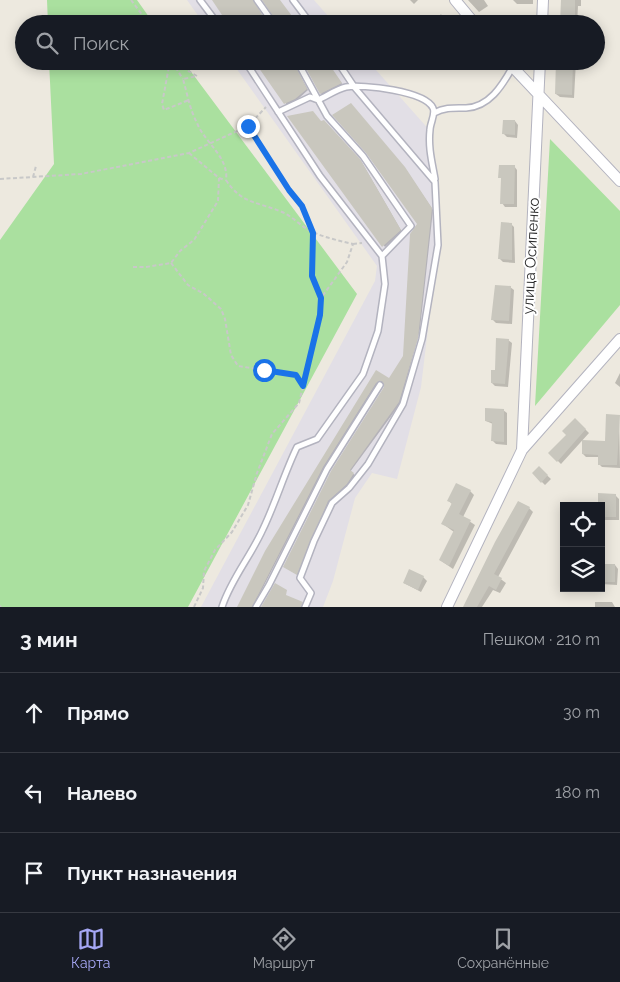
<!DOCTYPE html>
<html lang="ru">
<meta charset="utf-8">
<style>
:root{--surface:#171b24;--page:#242831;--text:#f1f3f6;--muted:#9ea1a6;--line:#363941;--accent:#a5a7f4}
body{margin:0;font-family:Raleway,sans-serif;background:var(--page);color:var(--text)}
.controls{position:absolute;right:15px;bottom:15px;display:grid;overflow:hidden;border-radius:0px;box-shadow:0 2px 12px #0003}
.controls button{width:45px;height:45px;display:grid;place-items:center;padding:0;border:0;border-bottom:1px solid var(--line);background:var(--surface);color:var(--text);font:25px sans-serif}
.stop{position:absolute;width:15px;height:15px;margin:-11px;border:4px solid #1a73e8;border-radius:50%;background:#fff}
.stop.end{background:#1a73e8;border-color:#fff;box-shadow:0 1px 5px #0008}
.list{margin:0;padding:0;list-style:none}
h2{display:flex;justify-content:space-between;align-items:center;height:65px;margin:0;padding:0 20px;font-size:21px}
h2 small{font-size:16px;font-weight:400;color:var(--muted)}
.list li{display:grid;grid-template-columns:32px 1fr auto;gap:15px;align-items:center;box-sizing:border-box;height:80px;padding:0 20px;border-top:1px solid var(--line)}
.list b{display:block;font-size:19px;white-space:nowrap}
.list em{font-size:16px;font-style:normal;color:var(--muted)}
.icon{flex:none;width:28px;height:28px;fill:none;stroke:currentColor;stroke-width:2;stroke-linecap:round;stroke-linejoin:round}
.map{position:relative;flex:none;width:620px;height:607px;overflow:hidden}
.search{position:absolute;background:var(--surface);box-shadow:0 2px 12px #0003;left:15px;right:15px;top:15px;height:55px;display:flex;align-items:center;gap:12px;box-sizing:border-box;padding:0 18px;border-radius:28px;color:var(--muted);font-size:19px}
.sheet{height:305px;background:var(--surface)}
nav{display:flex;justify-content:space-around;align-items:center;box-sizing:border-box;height:70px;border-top:1px solid var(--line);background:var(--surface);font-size:14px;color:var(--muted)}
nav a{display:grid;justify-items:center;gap:2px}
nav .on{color:var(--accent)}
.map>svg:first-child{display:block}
.industrial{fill:#e2dfe6}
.green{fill:#aae09f}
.shadow{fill:#0003}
.building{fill:#c9c7be}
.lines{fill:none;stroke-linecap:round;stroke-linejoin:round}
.service-casing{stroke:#b3b3bf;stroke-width:8}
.minor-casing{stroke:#b3b3bf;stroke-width:12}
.path{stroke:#c8c8c8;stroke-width:2;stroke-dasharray:4 2.5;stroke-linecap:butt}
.service{stroke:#fff;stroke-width:5}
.minor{stroke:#fff;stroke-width:10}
.route{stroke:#1a73e8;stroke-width:6}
.labels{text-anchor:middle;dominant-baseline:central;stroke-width:4;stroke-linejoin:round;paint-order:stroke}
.street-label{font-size:15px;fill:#2c2c2c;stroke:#fff}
</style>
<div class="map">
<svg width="620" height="607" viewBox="0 0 620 607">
<rect width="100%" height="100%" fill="#ede9df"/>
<path class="industrial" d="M187 0H314L335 24H204Z
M231 61H368L432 133 438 245 421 387 397 479 372 473 355 498 333 581 323 607H201L375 281 377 266Z"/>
<path class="green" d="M47 0H137L154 24H48Z
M49 61H183L357 294 188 607H0V240L54 164Z
M550 139 620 211V305L535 406Z"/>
<path class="shadow" d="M410 0H418L414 4Z
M468 0H484L488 6 479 12Z
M513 0H533V4H517Z
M562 0H581V6H578L577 24H561Z
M256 61H295L294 65 308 90 297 100 287 105Z
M325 61 343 85 322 95 321 93Z
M477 61H486L482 66Z
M558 61H576L574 98 560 97 556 94Z
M289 117 321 123 361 161 402 232 385 247Z
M515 121 518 125 517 138 507 137 504 134Z
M367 152 406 170 433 210 420 329 400 404 350 472 355 475 348 485 329 502 298 575 286 568 385 388V383L380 382 324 468 253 607H238L376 372 390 380 404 356 419 224Z
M514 166 517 170V207H505L502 203 503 180 500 177Z
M511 224 514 227 515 263 503 262 500 259Z
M510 287 514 290 512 324 496 323 493 320Z
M508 340 512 343 508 387 495 386 492 383Z
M620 373V387L615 383Z
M503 410 507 413V445L496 444 493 441V424L486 421Z
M619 416 620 468 602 467 599 464V457H586L583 454 606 442Z
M575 419 589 433 561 464 550 453 567 435Z
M539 468 551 479 545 485 533 473Z
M470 491 474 495 463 517 475 525 453 569 440 560 454 532 443 524 452 504 449 501Z
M616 496 619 499V520H602L601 506Z
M529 508 533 512 498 577 506 583 500 593 493 590 482 607H465Z
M601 565H615L618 569 617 585 601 584Z
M423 577 427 581 421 592 404 583Z
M595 602H612L615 607H595Z"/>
<path class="building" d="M212 0H253L268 24H228Z
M262 0H280L298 24H278Z
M561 0H575V24H560Z
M441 14 449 24H430Z
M254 61H293L307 89 295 99 284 104Z
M302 61H327L342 83 320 94Z
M556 61H573L572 95 555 94Z
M351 103 405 167 432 208 418 338 399 402 350 470 354 473 347 484 328 501 297 575 283 567 331 471 384 387 382 381 376 383 323 467 252 607H237L265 551 376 370 389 378 403 356 410 234 417 224 366 153 332 115Z
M313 111 321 121 324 120 360 159 401 230 382 247 287 116Z
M503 120H515V135L502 134Z
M499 165H515L514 204H500L501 178H498Z
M501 222 512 223V260L498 259Z
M495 285 511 286 509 321 491 320Z
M496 338 509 339 505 384 491 383V370H495Z
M485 408 504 409V442L491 441 492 422 485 421Z
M606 414 620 415 617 465H598V455L582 454V440L605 441Z
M575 418 586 429 557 462 548 453 566 435 562 431Z
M539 466 548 475 541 483 532 473Z
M456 483 471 490 459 514 471 520 449 566 439 560 454 530 441 524 452 503 447 501Z
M598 493 616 494V517H601V506H598Z
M518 501 530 507 494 574 502 578 496 590 489 586 477 607H463L495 542Z
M601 564H615V582H601Z
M409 569 424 576 418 590 403 583Z
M275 583 287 590 286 595 303 602 301 607H261Z"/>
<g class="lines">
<g class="service-casing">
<path id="service" d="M200 0 218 24
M257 0 274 24
M293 0 311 24
M297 61 327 116 363 156 411 226 382 256
M278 112 310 97 318 100C327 96 337 89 346 87 363 84 425 91 433 108 436 114 430 123 430 130 428 147 432 162 435 179
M434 113C445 107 454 108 466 108 489 107 502 86 512 68
M222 607C231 579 251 556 263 529 276 502 284 474 297 447L317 439 363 374 378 331 385 284 382 256 320 176 245 61
M256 607 269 585 327 469 380 385
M305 607 311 593 300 578 314 541 332 503 349 488 368 464 403 404 422 339 438 245 435 182 355 88 337 61"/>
</g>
<g class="minor-casing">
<path id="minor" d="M455 0 475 24
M542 24 543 0
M507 61 620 181
M522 450 540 61
M447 607 522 450 620 339"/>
</g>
<path class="path" d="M131 0 149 24
M170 61 162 104 164 110 189 100
M171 61 197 76 183 79C187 93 190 110 197 123 205 143 229 157 226 180 241 204 259 202 282 212 294 217 303 229 315 233 327 238 340 241 353 244L347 262 321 298 320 315 299 403 272 434 257 473 248 505 232 532 215 550 204 571 203 588 194 607
M172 62 183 79
M248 126 289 191 302 205 313 233 312 276 321 298
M189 153 219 178 225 180
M33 177 36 166
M0 179 81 174 189 153 248 126 266 107
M353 244 362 243
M171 263 188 285 204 294 221 309 225 319 231 355 238 366 296 375 303 386
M133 267H146L171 263 180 251 194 240 218 201 219 178
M0 606 1 607"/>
<use href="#service" class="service"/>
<use href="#minor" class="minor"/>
</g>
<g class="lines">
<path class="route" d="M248 126 289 190 302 206 313 233 312 276 321 298 320 315 303 386 296 375 264 370"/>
</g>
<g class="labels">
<g class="street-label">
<text transform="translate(531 256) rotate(-87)">улица Осипенко</text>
</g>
</g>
</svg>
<div class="controls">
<button><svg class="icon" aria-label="locate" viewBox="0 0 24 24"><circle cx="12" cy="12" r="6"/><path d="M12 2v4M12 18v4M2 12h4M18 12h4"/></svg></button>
<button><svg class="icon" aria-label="layers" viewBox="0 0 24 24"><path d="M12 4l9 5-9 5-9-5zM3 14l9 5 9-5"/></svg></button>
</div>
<div class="stop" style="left:264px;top:370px"></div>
<div class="stop end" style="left:248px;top:126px"></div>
<div class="search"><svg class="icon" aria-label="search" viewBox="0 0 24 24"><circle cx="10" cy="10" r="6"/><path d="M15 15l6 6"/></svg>Поиск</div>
</div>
<section class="sheet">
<h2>3 мин<small>Пешком · 210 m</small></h2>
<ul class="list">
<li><svg class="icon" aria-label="ahead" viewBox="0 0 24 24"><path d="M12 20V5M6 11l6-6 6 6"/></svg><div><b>Прямо</b></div><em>30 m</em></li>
<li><svg class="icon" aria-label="left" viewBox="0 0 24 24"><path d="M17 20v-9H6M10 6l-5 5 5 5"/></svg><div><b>Налево</b></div><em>180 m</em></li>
<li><svg class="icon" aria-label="arrive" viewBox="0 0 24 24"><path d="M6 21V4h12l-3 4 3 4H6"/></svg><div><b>Пункт назначения</b></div></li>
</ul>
</section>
<nav>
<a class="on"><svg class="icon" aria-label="map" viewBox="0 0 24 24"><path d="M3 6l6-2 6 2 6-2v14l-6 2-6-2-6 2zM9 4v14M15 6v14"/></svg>Карта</a>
<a><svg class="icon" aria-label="directions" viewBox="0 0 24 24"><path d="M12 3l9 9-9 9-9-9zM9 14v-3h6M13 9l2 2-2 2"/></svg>Маршрут</a>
<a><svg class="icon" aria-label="saved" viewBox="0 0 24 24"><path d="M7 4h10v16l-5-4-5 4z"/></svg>Сохранённые</a>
</nav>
